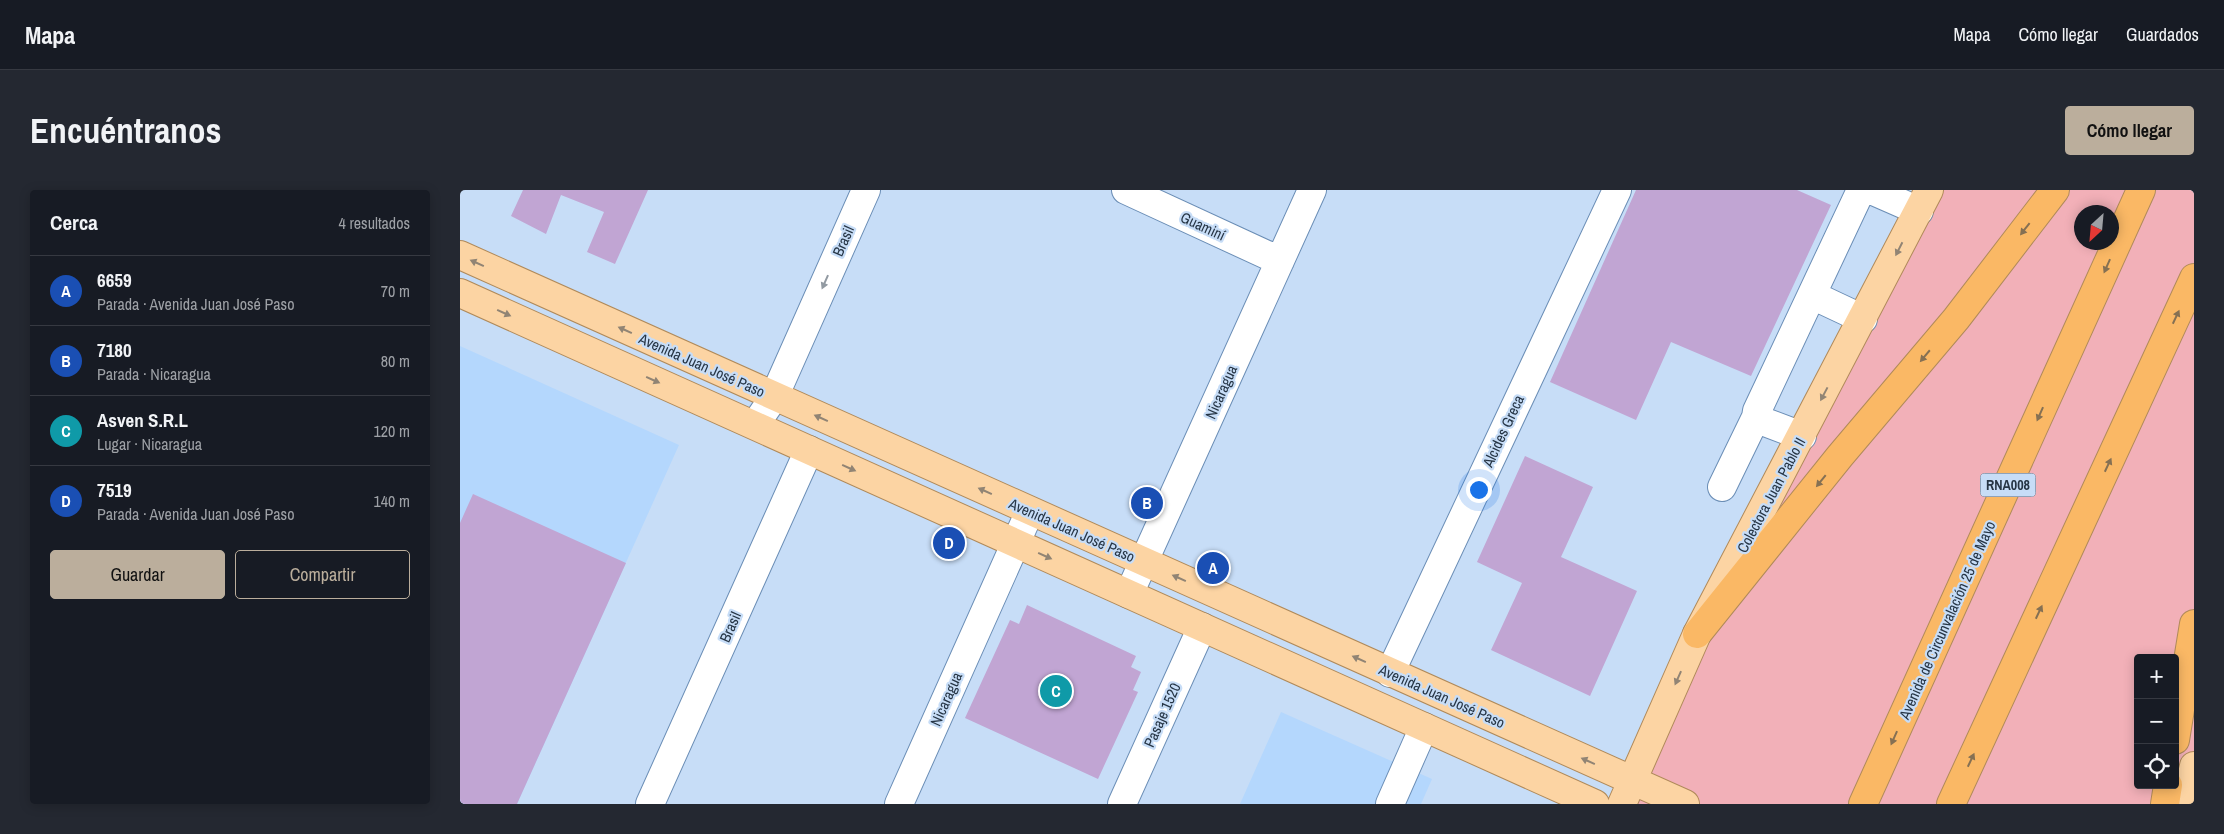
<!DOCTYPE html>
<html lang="es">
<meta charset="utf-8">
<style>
:root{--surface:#171b24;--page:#242831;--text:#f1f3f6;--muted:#9ea1a6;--line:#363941;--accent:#bbae9c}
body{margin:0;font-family:"Archivo Narrow",sans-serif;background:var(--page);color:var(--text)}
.controls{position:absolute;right:15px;bottom:15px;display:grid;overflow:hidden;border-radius:5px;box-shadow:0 2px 12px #0003}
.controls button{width:45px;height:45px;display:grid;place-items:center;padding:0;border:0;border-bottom:1px solid var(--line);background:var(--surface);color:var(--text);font:25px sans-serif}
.compass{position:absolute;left:1614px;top:15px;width:45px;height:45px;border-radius:50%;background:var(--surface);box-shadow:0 2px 12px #0003;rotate:206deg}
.you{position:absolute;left:1018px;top:299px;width:18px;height:18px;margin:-12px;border:4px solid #fff;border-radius:50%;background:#1a73e8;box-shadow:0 0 0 8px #1a73e833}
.badge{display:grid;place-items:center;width:32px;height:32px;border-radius:50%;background:var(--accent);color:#fff;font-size:16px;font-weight:700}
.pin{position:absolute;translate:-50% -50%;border:2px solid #fff;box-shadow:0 1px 5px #0006}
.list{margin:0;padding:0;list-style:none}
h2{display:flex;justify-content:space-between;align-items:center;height:65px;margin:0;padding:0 20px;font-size:21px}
h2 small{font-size:16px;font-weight:400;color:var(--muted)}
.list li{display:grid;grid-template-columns:32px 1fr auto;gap:15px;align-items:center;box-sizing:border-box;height:70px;padding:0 20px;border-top:1px solid var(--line)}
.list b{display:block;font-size:19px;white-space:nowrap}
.list p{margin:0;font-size:16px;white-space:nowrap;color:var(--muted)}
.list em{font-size:16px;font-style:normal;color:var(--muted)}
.actions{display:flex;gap:10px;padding:15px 20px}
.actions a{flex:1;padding:11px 0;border:1px solid var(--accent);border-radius:5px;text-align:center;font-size:18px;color:var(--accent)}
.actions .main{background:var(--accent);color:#111}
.icon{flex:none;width:28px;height:28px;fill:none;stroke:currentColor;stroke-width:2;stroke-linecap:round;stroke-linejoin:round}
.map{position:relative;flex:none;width:1734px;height:614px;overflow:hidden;border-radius:5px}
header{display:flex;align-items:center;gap:30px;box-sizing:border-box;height:70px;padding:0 25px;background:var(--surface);border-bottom:1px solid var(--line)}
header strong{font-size:24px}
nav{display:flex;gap:28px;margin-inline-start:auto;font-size:18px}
.intro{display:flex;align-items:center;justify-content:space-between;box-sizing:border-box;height:120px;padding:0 30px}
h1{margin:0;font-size:35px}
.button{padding:12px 22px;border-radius:5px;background:var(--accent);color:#111;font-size:18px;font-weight:700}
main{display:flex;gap:30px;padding:0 30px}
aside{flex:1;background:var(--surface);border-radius:5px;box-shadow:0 2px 12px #0003}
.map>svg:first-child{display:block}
.built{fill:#b4d7fd}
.green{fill:#f2b0b8;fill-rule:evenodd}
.building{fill:#c1a5d3}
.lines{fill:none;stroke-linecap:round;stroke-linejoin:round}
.minor-casing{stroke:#6b8eb6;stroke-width:30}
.major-casing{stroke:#b08a5a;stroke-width:30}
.highway-casing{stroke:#b08a5a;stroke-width:30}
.minor{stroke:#fff;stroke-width:28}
.major{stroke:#fcd4a3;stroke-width:28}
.highway{stroke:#fab865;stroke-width:28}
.oneway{fill:#857053}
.oneway2{fill:#918474}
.oneway3{fill:#929aa2}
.labels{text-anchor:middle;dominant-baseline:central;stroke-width:4.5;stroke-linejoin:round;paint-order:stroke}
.shield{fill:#c7ddf7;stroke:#56677a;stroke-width:1}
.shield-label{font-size:14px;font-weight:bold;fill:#263545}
.street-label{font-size:15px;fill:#263545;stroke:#c7ddf7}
</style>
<header>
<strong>Mapa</strong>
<nav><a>Mapa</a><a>Cómo llegar</a><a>Guardados</a></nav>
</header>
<div class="intro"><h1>Encuéntranos</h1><a class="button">Cómo llegar</a></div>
<main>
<aside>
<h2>Cerca<small>4 resultados</small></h2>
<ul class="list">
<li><span class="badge" style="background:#1a4fb4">A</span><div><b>6659</b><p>Parada · Avenida Juan José Paso</p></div><em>70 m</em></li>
<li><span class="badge" style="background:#1a4fb4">B</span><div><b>7180</b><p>Parada · Nicaragua</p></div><em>80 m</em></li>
<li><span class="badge" style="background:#0f9aa8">C</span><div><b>Asven S.R.L</b><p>Lugar · Nicaragua</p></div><em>120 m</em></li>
<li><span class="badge" style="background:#1a4fb4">D</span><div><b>7519</b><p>Parada · Avenida Juan José Paso</p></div><em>140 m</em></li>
</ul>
<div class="actions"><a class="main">Guardar</a><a>Compartir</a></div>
</aside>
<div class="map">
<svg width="1734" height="614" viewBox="0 0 1734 614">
<rect width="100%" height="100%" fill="#c7ddf7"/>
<path class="built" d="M0 156 219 255 57 614H0Z
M821 522 972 589 961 614H780Z"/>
<path class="green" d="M1469 0H1734V576L1725 614H1162ZM1622 22H1652V52H1622ZM1678 468H1715V595H1678Z"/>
<path class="building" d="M63 0H188L155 74 127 62 144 22 101 5 86 44 51 26Z
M1176 0H1337L1371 15 1291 186 1211 152 1176 230 1090 192Z
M1065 266 1133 297 1101 367 1177 401 1130 506 1031 460 1062 393 1017 372Z
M13 304 166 373 57 614H0V333Z
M567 415 676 466 671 477 681 482 673 500 678 502 638 589 505 528 550 430 559 434Z"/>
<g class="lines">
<g class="minor-casing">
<path id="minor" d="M666 0 820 71
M1411 0 1459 21
M1352 105 1403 129
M295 235 314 207 406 0
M1342 246 1302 231 1296 227 1297 221 1401 0
M1262 297 1296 227
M669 404 852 0
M930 483 1157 0
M190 614 349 260
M439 614 570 321
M662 614 742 437
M930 614 964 537"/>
</g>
<g class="major-casing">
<path id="major" d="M0 65 1225 614
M0 103 1135 614
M1162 614 1237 444 1469 0
M1725 614 1734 576"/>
</g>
<g class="highway-casing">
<path id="highway" d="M1237 444 1380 266 1496 129 1595 0
M1715 550 1734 434
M1403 614 1681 0
M1491 614 1734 88
M1705 614 1708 595"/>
</g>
<use href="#minor" class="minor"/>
<use href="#major" class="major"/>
<use href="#highway" class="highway"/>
</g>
<defs><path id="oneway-solid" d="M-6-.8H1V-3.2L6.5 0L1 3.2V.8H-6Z" transform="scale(1.25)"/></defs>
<g class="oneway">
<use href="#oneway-solid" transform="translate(1565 39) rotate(128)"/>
<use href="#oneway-solid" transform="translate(1647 76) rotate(114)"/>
<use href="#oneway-solid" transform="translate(1716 127) rotate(-65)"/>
<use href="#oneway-solid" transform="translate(1465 166) rotate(130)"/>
<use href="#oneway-solid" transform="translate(1580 224) rotate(114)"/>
<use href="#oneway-solid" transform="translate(1648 275) rotate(-65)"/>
<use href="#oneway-solid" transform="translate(1361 291) rotate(129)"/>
<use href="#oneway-solid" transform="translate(1579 422) rotate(-65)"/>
<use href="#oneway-solid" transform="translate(1434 548) rotate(114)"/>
<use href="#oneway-solid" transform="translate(1511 570) rotate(-65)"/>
</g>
<g class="oneway2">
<use href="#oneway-solid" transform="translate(1439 59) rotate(117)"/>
<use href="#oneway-solid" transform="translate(17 73) rotate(-156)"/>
<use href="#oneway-solid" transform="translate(44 123) rotate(24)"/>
<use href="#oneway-solid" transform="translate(165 140) rotate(-156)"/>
<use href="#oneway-solid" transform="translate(193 190) rotate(24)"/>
<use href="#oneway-solid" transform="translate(1364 204) rotate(118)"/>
<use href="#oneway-solid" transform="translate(361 228) rotate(-156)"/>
<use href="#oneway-solid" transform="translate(389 278) rotate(24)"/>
<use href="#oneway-solid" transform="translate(525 301) rotate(-156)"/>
<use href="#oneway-solid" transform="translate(585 366) rotate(24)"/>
<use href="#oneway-solid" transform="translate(719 388) rotate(-156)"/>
<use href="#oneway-solid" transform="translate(899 469) rotate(-156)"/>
<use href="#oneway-solid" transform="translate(1218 488) rotate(114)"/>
<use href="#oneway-solid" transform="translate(1128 571) rotate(-156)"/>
</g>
<use class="oneway3" href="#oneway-solid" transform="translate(365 92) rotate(114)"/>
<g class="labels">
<rect class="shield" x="1520.5" y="283.5" width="55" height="23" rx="4"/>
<g class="shield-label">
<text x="1548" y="295">RNA008</text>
</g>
<g class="street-label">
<text transform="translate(743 36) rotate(25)">Guaminí</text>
<text transform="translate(383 51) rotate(-66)">Brasil</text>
<text transform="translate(242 175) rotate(24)">Avenida Juan José Paso</text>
<text transform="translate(761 202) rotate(-66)">Nicaragua</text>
<text transform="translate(1043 241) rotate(-65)">Alcides Greca</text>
<text transform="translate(1311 305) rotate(-62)">Colectora Juan Pablo II</text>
<text transform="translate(612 340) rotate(24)">Avenida Juan José Paso</text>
<text transform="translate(1487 430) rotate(-66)">Avenida de Circunvalación 25 de Mayo</text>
<text transform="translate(270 437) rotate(-66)">Brasil</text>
<text transform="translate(982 506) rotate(24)">Avenida Juan José Paso</text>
<text transform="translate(486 509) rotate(-66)">Nicaragua</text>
<text transform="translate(702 525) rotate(-66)">Pasaje 1520</text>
</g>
</g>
</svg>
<div class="controls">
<button>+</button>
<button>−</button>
<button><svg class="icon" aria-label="locate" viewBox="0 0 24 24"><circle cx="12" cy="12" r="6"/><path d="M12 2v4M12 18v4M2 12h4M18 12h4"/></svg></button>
</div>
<svg class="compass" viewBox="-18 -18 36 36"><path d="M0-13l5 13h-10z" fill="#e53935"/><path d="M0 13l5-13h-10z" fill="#9ea1a6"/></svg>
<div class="you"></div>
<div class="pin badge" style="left:753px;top:378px;background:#1a4fb4">A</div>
<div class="pin badge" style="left:687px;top:313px;background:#1a4fb4">B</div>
<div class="pin badge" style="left:596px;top:501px;background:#0f9aa8">C</div>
<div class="pin badge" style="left:489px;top:353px;background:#1a4fb4">D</div>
</div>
</main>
